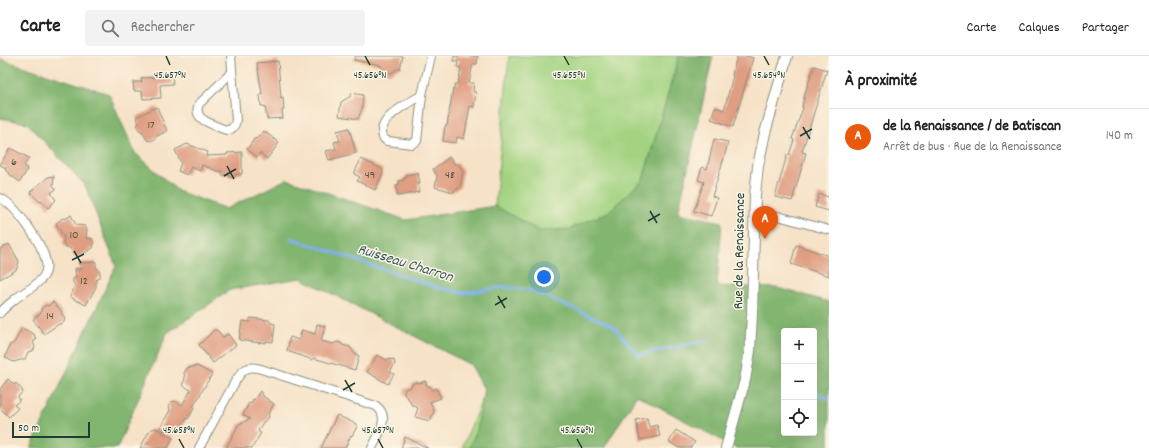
<!DOCTYPE html>
<html lang="fr">
<meta charset="utf-8">
<style>
:root{--surface:#fff;--page:#f2f2f2;--text:#222;--muted:#767676;--line:#e0e0e0;--accent:#ea580c}
body{margin:0;font-family:Dekko,sans-serif;background:var(--page);color:var(--text)}
.controls{position:absolute;right:12px;bottom:12px;display:grid;overflow:hidden;border-radius:4px;box-shadow:0 4px 16px #0002}
.controls button{width:36px;height:36px;display:grid;place-items:center;padding:0;border:0;border-bottom:1px solid var(--line);background:var(--surface);color:var(--text);font:20px sans-serif}
.scale{position:absolute;left:12px;bottom:10px;width:78px;box-sizing:border-box;padding-left:4px;border:2px solid #1f3d34;border-top:0;font-size:11px;line-height:14px;white-space:nowrap;color:#1f3d34;-webkit-text-stroke:3px #fcf5e5;paint-order:stroke}
.you{position:absolute;left:544px;top:221px;width:14px;height:14px;margin:-10px;border:3px solid #fff;border-radius:50%;background:#1a73e8;box-shadow:0 0 0 6px #1a73e833}
.badge{display:grid;place-items:center;width:26px;height:26px;border-radius:50%;background:var(--accent);color:#fff;font-size:13px;font-weight:700}
.pin{position:absolute;translate:-50% -33px;filter:drop-shadow(0 1px 2px #0008)}
.pin::after{content:'';position:absolute;top:21px;width:14px;height:12px;background:inherit;clip-path:polygon(0 0,100% 0,50% 100%)}
.list{margin:0;padding:0;list-style:none}
h2{display:flex;justify-content:space-between;align-items:center;height:52px;margin:0;padding:0 16px;font-size:17px}
h2 small{font-size:13px;font-weight:400;color:var(--muted)}
.list li{display:grid;grid-template-columns:26px 1fr auto;gap:12px;align-items:center;box-sizing:border-box;height:56px;padding:0 16px;border-top:1px solid var(--line)}
.list b{display:block;font-size:15px;white-space:nowrap}
.list p{margin:0;font-size:13px;white-space:nowrap;color:var(--muted)}
.list em{font-size:13px;font-style:normal;color:var(--muted)}
.icon{flex:none;width:22px;height:22px;fill:none;stroke:currentColor;stroke-width:2;stroke-linecap:round;stroke-linejoin:round}
.map{position:relative;flex:none;width:829px;height:392px;overflow:hidden}
header{display:flex;align-items:center;gap:24px;box-sizing:border-box;height:56px;padding:0 20px;background:var(--surface);border-bottom:1px solid var(--line)}
header strong{font-size:19px}
nav{display:flex;gap:22px;margin-inline-start:auto;font-size:14px}
.search{width:280px;height:36px;background:var(--page);display:flex;align-items:center;gap:10px;box-sizing:border-box;padding:0 14px;border-radius:4px;color:var(--muted);font-size:15px}
main{display:flex}
aside{flex:1;background:var(--surface)}
.map>svg:first-child{display:block}
.green{fill:#a3d381;stroke:#61885a}
.forest{fill:#82b56f;stroke:#507952;fill-rule:evenodd}
.lines{fill:none;stroke-linecap:round;stroke-linejoin:round}
.stream{stroke:#7fb2ec;stroke-width:3}
.building{fill:#df9d81}
.minor-casing{stroke:#8a907e;stroke-width:10}
.tertiary-casing{stroke:#8a907e;stroke-width:12}
.minor{stroke:#fff;stroke-width:8}
.tertiary{stroke:#fff;stroke-width:10}
.ticks{fill:none;stroke:#1f3d34;stroke-width:1.5}
.labels{text-anchor:middle;dominant-baseline:central;stroke-width:3;stroke-linejoin:round;paint-order:stroke}
.number-label{font-size:12px;fill:#4f5547}
.street-label{font-size:14px;fill:#1f3d34;stroke:#fcf5e5}
.water-label{font-size:15px;font-style:italic;fill:#375a62;stroke:#fcf5e5}
.ticks-label{font-size:10px;text-anchor:middle;fill:#1f3d34;stroke:#fcf5e5;stroke-width:3;stroke-linejoin:round;paint-order:stroke}
</style>
<header>
<strong>Carte</strong>
<div class="search"><svg class="icon" aria-label="search" viewBox="0 0 24 24"><circle cx="10" cy="10" r="6"/><path d="M15 15l6 6"/></svg>Rechercher</div>
<nav><a>Carte</a><a>Calques</a><a>Partager</a></nav>
</header>
<main>
<div class="map">
<svg width="829" height="392" viewBox="0 0 829 392">
<rect width="100%" height="100%" fill="#fcf5e5"/>
<filter id="ink" filterUnits="userSpaceOnUse"><feTurbulence type="fractalNoise" baseFrequency=".025" numOctaves="2"/><feDisplacementMap in="SourceGraphic" scale="8" xChannelSelector="R" yChannelSelector="G"/><feConvolveMatrix kernelMatrix="1 2 1 2 8 2 1 2 1" color-interpolation-filters="sRGB"/></filter>
<filter id="wash" filterUnits="userSpaceOnUse"><feTurbulence type="fractalNoise" baseFrequency=".012" numOctaves="4" result="noise"/><feDisplacementMap in="SourceGraphic" scale="16" xChannelSelector="R" yChannelSelector="G"/><feGaussianBlur stdDeviation="0.9" result="paint"/><feColorMatrix in="noise" values="0 0 0 0 0 0 0 0 0 0 0 0 0 0 0 0 0 1.4 0 .05"/><feComposite in="paint" operator="in"/></filter>
<g filter="url(#wash)">
<rect width="100%" height="100%" fill="#f6e2c7"/>
<path class="green" d="M509 0H679L643 124 560 392H462L483 341 484 333 495 150Z"/>
<path class="forest" d="M679 0H713L678 157 722 166 717 230 778 232 829 246V392H736L637 339 604 392H469L477 374 484 333 471 309 301 222 230 234 167 277 117 392H31L116 210 85 129 27 67 0 62V3L109 38 135 97 178 135 226 153 287 123 406 164 495 150 540 175 569 173 608 156 643 124ZM784 275H814V377H784Z"/>
<g class="lines">
<path class="stream" d="M291 182 439 232 464 237 504 231 531 234 613 270 638 299 709 284
M814 334 829 343"/>
</g>
<g id="blocks">
<path class="building" d="M355 0H403L400 13H397L391 17 385 16 380 9 354 4Z
M454 0H478L477 8H473L469 27H474L473 36H476L474 51 470 50 464 83 457 81 456 87 443 85 445 70H447L453 33H454L455 28H458L461 12 457 11 458 5H454Z
M737 0H747L753 2 733 71 711 63 715 51 724 54 733 20 732 19Z
M278 5 281 42 283 41 284 54H282L283 62 267 63 265 50H261L260 39 262 38 257 7Z
M814 10 827 14 802 96 806 97 792 145 775 141 787 99H789L794 84 792 83 803 52 802 51 805 37Z
M172 17 173 28 160 29 161 42 143 43 142 35H134L133 26H142L141 22 159 21V18Z
M351 37 363 39 362 52 358 63 339 60 341 46 351 40Z
M157 51 167 75 155 81V83L150 85 147 84 142 75 139 74 137 70 139 67 136 61Z
M349 72 356 97 329 104 326 95 336 93 334 86 340 85 337 75Z
M264 75 279 87 267 103 260 97 257 101 247 93 255 82 256 83Z
M714 83 728 86 724 102 712 140 717 142 711 160 694 155 704 126 698 124 702 111 707 113Z
M187 88 208 96 206 100 227 99V97L242 96V118H236L235 121H230L229 119H222V115H217L202 109 200 115 191 111 187 119 178 115 181 107 175 94Z
M10 92 29 102 24 110 27 112 26 114H27L20 126 10 119V118L5 114 6 112 0 109Z
M450 101 455 109 458 107 463 116 460 131 451 137 450 135 435 131 437 120 433 113Z
M361 103 382 113 383 117 375 134 357 125 360 121 354 118Z
M418 117 420 128 418 127 419 136 398 140 396 129H399V125L404 124 403 122H406V119Z
M54 120 53 130 56 133 51 137 56 144 48 152 41 144 40 146 30 136 48 121Z
M819 138 829 141V155L815 151Z
M71 159 76 169 85 170 87 174 86 182 92 183 94 187 93 192 76 202 70 192 66 191 63 187 64 182 56 167 63 162 65 163Z
M9 188 19 205 17 212 16 214 0 223V193Z
M796 189 829 200V220L791 208Z
M96 206V211L100 216V220L96 224V231L86 249 70 241 75 229 73 227V223L76 221 75 213H82L78 207Z
M53 246 62 256 61 257 65 262 64 266 61 268H59L44 278 33 263 41 257V253L46 249 48 250Z
M250 262 269 264 271 267 275 268 273 286 266 285V287L260 286V287L239 284 242 265 250 266Z
M317 268 325 270 321 285 333 288 337 286 341 287 342 289 350 291 355 298 359 300 355 314 313 302V304L287 295 290 281 299 284 302 274 315 278Z
M22 272 34 278 36 284 33 286 35 291 33 295 28 296 25 303 13 306 5 301 10 289 14 287Z
M214 274H217L223 281 228 278 236 289 213 307 199 289Z
M377 299 387 304 390 303 394 304 395 308 390 316 394 318 388 328 367 316Z
M197 310 212 318 193 351 194 352 188 363 187 362 182 370 160 375 173 382 168 392H140L150 374 155 372 159 374 170 354 169 349 171 346 175 345 182 349 191 334 182 329 185 323 184 317 187 312Z
M8 323 14 329 16 327 23 335 18 341 20 344 14 349 18 352 9 361 0 352V333Z
M425 325 427 330H430L432 334 436 332 441 342 430 346 434 355 430 365 415 361 418 352 411 348 409 343 406 341 404 337 405 333 411 331 412 328 417 326 420 327Z
M260 335 263 340 274 348 268 358 269 361 267 364 263 366 258 375 261 377 252 392H226L239 368 250 363 243 359 249 347 251 348 253 343 254 344Z
M337 359 358 369 352 380 351 379 345 392H321Z
M647 362 649 371 657 369 660 380 640 384 636 364Z
M676 374 695 386 690 392H679L669 386Z
M405 381 428 392H401Z"/>
</g>
</g>
<g filter="url(#ink)">
<use href="#blocks" fill-opacity="0" stroke="#8a907e" stroke-width="1"/>
<g class="lines">
<g class="minor-casing">
<path id="minor" d="M231 0 236 65C235 69 233 73 228 74 224 74 219 71 216 70 206 66 193 61 199 48L232 16
M422 39C410 46 384 59 382 74 382 79 382 82 387 85L412 88 417 85 422 39 431 0
M0 142C16 149 43 189 46 206 47 211 46 217 43 221 36 231 23 236 14 244 9 248 4 252 0 257
M755 156 767 157 829 174
M199 392 236 324C243 313 248 309 261 313L376 350C391 360 378 380 372 392"/>
</g>
<g class="tertiary-casing">
<path id="tertiary" d="M726 392 745 324 750 295 752 258 755 139 758 110 765 77 787 0"/>
</g>
<use href="#minor" class="minor"/>
<use href="#tertiary" class="tertiary"/>
</g>
</g>
<path class="ticks" d="M166 0 170 9M365 0 370 9M564 0 569 9M764 0 769 9M803 71 810 83M800 80 812 73M227 110 234 123M224 120 236 113M650 155 657 167M648 165 660 158M74 195 81 207M72 204 84 198M498 240 505 252M495 249 507 242M345 324 352 336M343 334 355 327M179 383 184 392M378 383 383 392M577 383 582 392"/>
<g class="labels">
<g class="number-label">
<text x="151" y="69">17</text>
<text x="14" y="106">6</text>
<text x="370" y="119">49</text>
<text x="450" y="119">48</text>
<text x="74" y="179">10</text>
<text x="84" y="225">12</text>
<text x="50" y="260">14</text>
</g>
<g class="street-label">
<text transform="translate(740 195) rotate(-89)">Rue de la Renaissance</text>
</g>
<g class="water-label">
<text transform="translate(405 208) rotate(17)">Ruisseau Charron</text>
</g>
</g>
<g class="ticks-label">
<text x="170" y="22">45.657°N</text>
<text x="370" y="22">45.656°N</text>
<text x="569" y="22">45.655°N</text>
<text x="769" y="22">45.654°N</text>
<text x="179" y="377">45.658°N</text>
<text x="378" y="377">45.657°N</text>
<text x="577" y="377">45.656°N</text>
</g>
</svg>
<div class="controls">
<button>+</button>
<button>−</button>
<button><svg class="icon" aria-label="locate" viewBox="0 0 24 24"><circle cx="12" cy="12" r="6"/><path d="M12 2v4M12 18v4M2 12h4M18 12h4"/></svg></button>
</div>
<div class="scale">50 m</div>
<div class="you"></div>
<div class="pin badge" style="left:765px;top:183px">A</div>
</div>
<aside>
<h2>À proximité<small></small></h2>
<ul class="list">
<li><span class="badge">A</span><div><b>de la Renaissance / de Batiscan</b><p>Arrêt de bus · Rue de la Renaissance</p></div><em>140 m</em></li>
</ul>
</aside>
</main>
